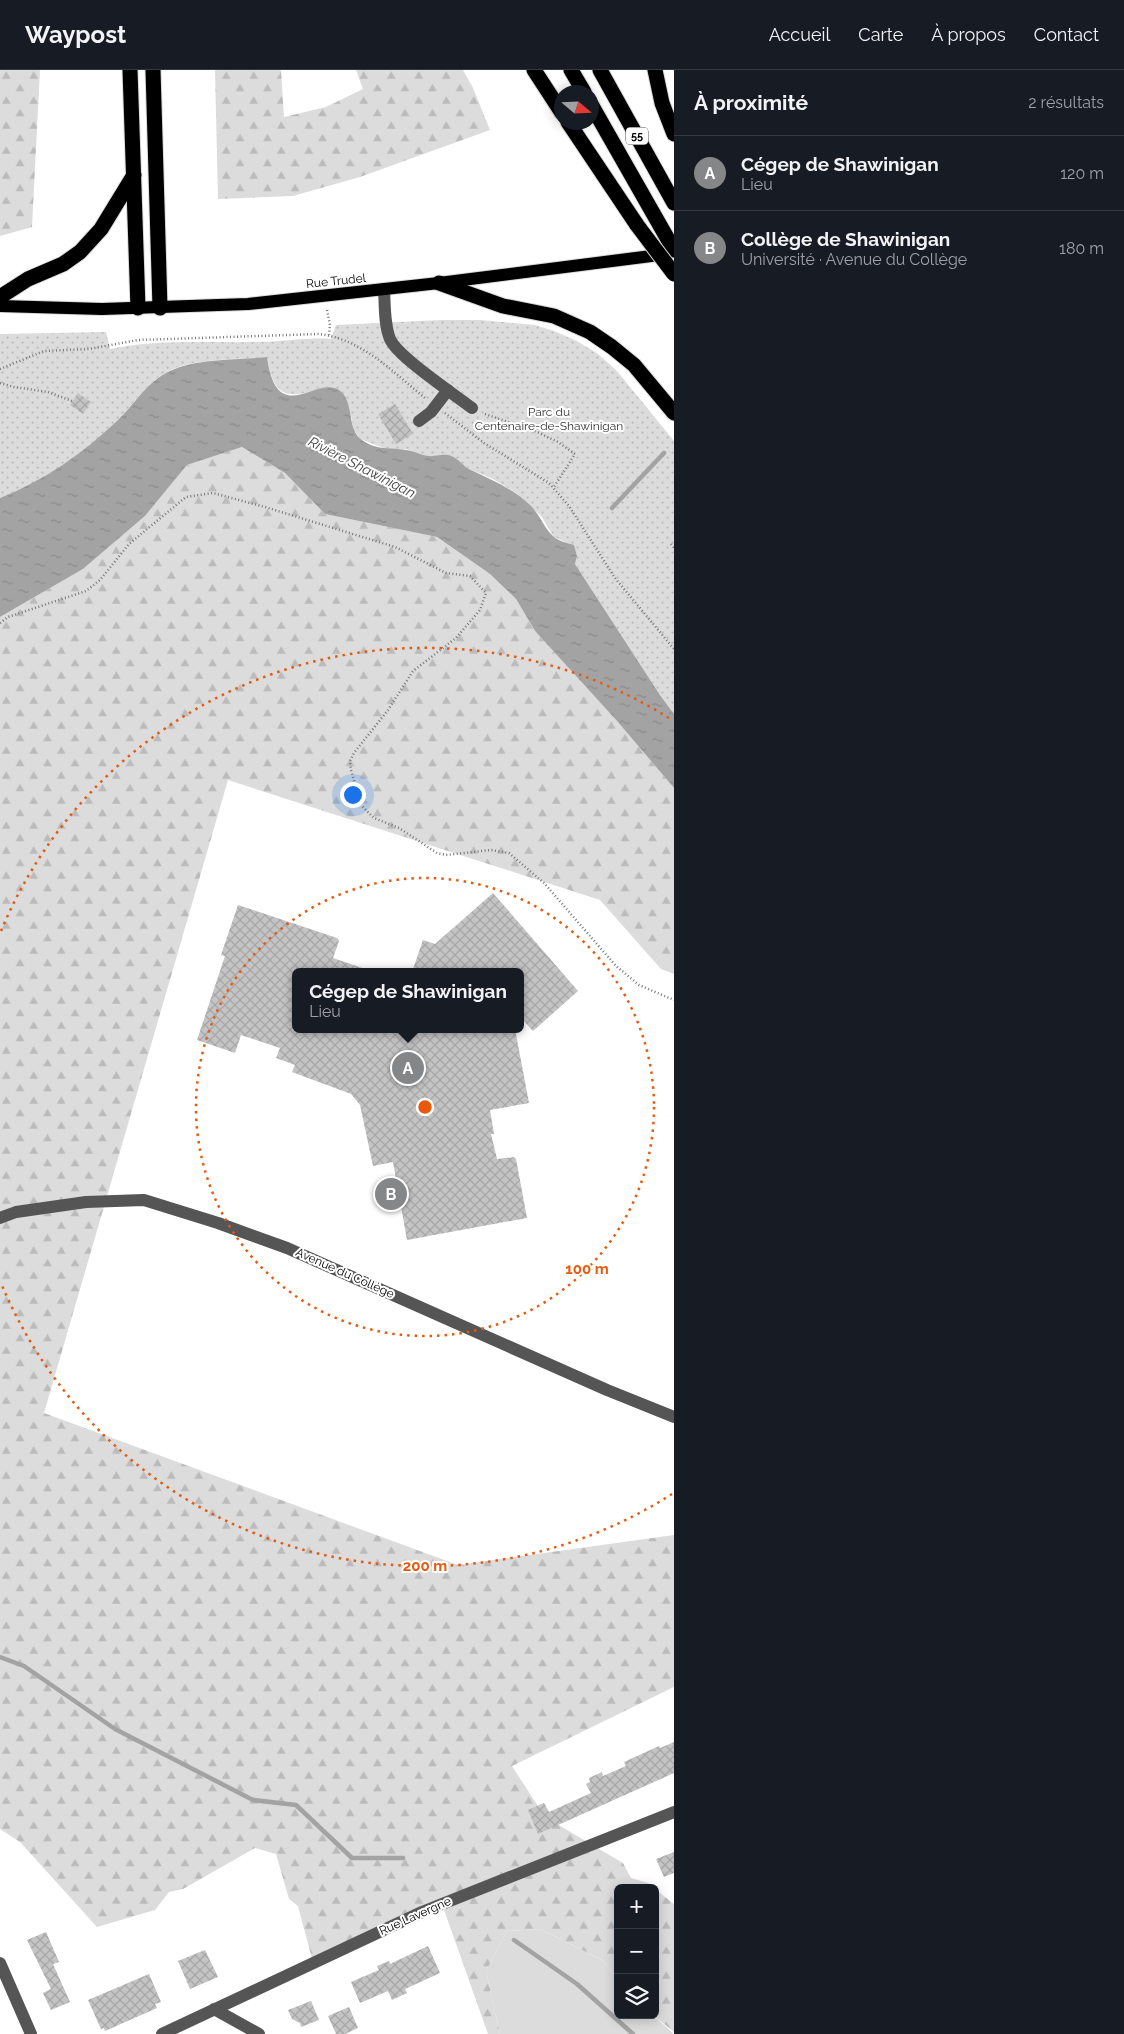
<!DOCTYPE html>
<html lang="fr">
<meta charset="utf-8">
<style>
:root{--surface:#171b24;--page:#242831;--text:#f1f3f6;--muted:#9ea1a6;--line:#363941;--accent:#858687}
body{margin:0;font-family:Raleway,sans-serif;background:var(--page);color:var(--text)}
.controls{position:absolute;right:15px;bottom:15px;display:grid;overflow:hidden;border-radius:8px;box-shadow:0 2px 12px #0003}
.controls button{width:45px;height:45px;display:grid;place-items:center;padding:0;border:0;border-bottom:1px solid var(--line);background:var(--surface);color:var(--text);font:25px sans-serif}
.compass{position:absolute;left:554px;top:15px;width:45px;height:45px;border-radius:50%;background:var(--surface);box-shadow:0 2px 12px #0003;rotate:109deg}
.you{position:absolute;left:352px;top:724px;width:18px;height:18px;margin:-12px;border:4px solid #fff;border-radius:50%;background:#1a73e8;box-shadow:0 0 0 8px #1a73e833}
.badge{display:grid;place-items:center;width:32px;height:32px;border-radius:50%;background:var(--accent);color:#fff;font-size:16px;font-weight:700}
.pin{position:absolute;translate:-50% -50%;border:2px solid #fff;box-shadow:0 1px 5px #0006}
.popup{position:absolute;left:292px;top:898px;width:232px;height:65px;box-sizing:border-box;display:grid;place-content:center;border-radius:8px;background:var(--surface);filter:drop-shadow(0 1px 4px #0005);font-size:16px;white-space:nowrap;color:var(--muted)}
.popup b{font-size:19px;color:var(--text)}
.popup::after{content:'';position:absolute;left:50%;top:100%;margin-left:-10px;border:10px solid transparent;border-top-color:var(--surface)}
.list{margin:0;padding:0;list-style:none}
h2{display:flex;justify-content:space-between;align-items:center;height:65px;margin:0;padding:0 20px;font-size:21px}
h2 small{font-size:16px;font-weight:400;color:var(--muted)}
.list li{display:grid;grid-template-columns:32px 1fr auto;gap:15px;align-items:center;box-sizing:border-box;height:75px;padding:0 20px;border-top:1px solid var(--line)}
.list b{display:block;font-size:19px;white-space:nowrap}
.list p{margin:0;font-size:16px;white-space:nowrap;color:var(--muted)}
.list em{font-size:16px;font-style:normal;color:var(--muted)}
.icon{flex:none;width:28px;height:28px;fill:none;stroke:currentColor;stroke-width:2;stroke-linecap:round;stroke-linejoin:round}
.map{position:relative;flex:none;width:674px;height:1964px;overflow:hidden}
header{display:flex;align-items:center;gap:30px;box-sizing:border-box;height:70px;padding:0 25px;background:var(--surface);border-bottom:1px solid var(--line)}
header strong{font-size:24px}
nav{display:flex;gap:28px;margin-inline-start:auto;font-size:18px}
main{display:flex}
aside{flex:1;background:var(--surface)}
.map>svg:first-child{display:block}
.grass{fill:#dcdcdc}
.forest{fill:url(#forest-firs)}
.park{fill:url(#park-dots)}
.water{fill:url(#water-ripples)}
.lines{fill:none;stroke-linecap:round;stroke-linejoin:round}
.stream{stroke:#a3a3a3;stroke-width:4.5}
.building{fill:url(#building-cross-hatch)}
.major-casing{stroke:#dbdbdb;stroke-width:14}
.highway-casing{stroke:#dbdbdb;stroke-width:17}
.path{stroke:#777;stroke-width:2.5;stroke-dasharray:1 2.5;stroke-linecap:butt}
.minor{stroke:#555;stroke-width:12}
.major{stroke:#000;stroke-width:12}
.highway{stroke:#000;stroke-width:15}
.highway-bridge-casing{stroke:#dbdbdb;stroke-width:17;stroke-linecap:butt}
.highway-bridge{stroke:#000;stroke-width:15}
.ring{fill:none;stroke:#e8590c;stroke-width:2.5;stroke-dasharray:2.5 5}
.labels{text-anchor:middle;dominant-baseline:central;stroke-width:4;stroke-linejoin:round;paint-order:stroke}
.shield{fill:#fff;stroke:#4c4c4c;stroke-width:1}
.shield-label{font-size:11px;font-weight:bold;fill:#000}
.street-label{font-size:12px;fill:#000;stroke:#fff}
.park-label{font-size:12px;fill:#333;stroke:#fff}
.water-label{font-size:14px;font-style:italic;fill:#444;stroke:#fff}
.centre{fill:#e8590c;stroke:#fff;stroke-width:2.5}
.ring-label{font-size:15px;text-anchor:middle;font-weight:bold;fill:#e8590c;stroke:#fff;stroke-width:4;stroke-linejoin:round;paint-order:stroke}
</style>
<header>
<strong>Waypost</strong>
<nav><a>Accueil</a><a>Carte</a><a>À propos</a><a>Contact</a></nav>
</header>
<main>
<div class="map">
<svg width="674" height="1964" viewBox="0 0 674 1964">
<defs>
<pattern id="forest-firs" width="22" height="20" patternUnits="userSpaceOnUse" patternTransform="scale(1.25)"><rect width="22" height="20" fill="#dcdcdc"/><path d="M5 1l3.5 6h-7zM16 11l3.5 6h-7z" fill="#bbb"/></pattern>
<pattern id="park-dots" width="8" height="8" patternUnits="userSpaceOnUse" patternTransform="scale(1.25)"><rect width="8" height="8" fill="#dcdcdc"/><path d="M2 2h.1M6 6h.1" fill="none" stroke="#bbb" stroke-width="1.8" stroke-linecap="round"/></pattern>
<pattern id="water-ripples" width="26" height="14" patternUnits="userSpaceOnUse" patternTransform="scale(1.25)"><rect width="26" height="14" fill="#a3a3a3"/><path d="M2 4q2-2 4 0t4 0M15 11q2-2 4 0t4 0" fill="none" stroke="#8b8b8b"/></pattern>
<pattern id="building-cross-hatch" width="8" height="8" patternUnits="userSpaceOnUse" patternTransform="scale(1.25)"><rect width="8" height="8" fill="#c4c4c4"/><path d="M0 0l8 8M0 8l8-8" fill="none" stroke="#a7a7a7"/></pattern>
</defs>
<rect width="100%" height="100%" fill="#fff"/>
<path class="grass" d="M540 1859 602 1890 618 1908V1945H653L674 1964H500L486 1901 507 1861Z"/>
<path class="forest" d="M0 0H40L32 157 0 166Z
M215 0H281L284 47 326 37 363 19 356 0H463L473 18 490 60 360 107 293 126 218 129Z
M242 377 285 403 325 444 437 467 490 504 516 529 535 561 617 651 674 718V904L661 899 600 830 228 710 44 1343 458 1495 674 1465V1617L512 1696 545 1747 623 1793 631 1808 648 1813 654 1818H618V1908L602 1890 540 1859 507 1861 486 1901 500 1964H488L443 1837 314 1896 298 1836 289 1829 276 1784 255 1778 183 1819 169 1822 155 1840 97 1857 20 1772 0 1759V547L83 499 145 446 187 395Z
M655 1819 674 1834V1962L653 1945H655Z"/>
<path class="park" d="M441 250H481L535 255 554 261 577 271 598 284 617 301 674 371V644L660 625 575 494 577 486 574 476 554 467 541 446 516 423 493 409 467 398 451 386 430 387 405 379H386L360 369 354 360 351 346 324 318C287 329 274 329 267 287 236 290 197 288 169 301 147 312 136 331 120 348 88 383 44 412 0 428V264L106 262 110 279C158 269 209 273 258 272 283 272 306 267 331 269L336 255Z"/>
<path class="water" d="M267 287C277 359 316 305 339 320 355 331 346 359 362 370 377 381 391 377 406 380 414 381 421 385 428 386 435 387 444 383 451 386 458 388 463 396 469 399 491 410 513 418 531 436 540 445 544 458 553 466 558 471 567 473 574 475L577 486 575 494 660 625 674 644V718L617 651 535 561 516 529 490 504 437 467 325 444 285 403 242 377 187 395 145 446 83 499 0 547V428C45 410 82 384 117 351 136 333 145 313 170 301 197 288 237 290 267 287Z"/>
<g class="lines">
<path class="stream" d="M612 438 664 383
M0 1587 24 1596 115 1659 253 1730 296 1735 352 1788H403
M514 1870 577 1914 633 1964"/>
</g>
<path class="building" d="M78 323 91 332 83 344 70 335Z
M395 334 413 364 396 374 378 344Z
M493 823 578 921 533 961 520 947V902H412L423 870 435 874Z
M238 835 337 868 339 871 333 888 368 900 367 902H296V959H515L529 1033 490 1040 494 1064H491L497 1089 514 1087 516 1089 527 1148 407 1170 393 1092 373 1096 360 1035 351 1024 292 1002 295 995 276 988 280 978 241 965 235 983 197 970 225 886 221 885Z
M674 1672V1703L538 1764 528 1740 544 1733 549 1742 591 1723 586 1714 590 1712 589 1708 602 1702 603 1706 626 1696 624 1692 659 1676 660 1678Z
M674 1782V1803L664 1807 656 1789Z
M46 1862 59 1892 53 1894 70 1932 51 1940 43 1923 51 1919 27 1870Z
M428 1876 440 1903 405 1919 407 1923 392 1930 388 1921 360 1933 351 1912 379 1900 377 1896 389 1891 390 1894Z
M205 1880 218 1907 190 1919 178 1891Z
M149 1904 161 1932 155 1934 157 1938 105 1961 104 1958 101 1959 88 1930Z
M311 1931 319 1950 301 1957 300 1953 292 1949 288 1940Z
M349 1937 358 1958 345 1964H336L328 1946Z"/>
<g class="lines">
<g class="major-casing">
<path id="major" d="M0 236 102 239 248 234 439 213 667 184"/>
</g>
<g class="highway-casing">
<path id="highway" d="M130 0 138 238
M153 0 160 238
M534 0 562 43
M571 0 584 22
M600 0 674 133
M655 0 662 33 674 64
M592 36 674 180
M568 52 637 155
M439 213 503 236 554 246 590 262 612 277 634 295 674 343
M0 227 28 209 63 194 80 182 101 159 134 105"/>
</g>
<path class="path" d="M327 240 330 255 329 265
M0 299 44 281 89 279 138 270 319 264C362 269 393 302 425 328
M0 313 14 317 48 322 72 331
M445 343 484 373 549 413 569 436 615 508 674 579
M485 344 537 362 558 372 575 384 554 417
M671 474 674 478
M0 553 8 547 86 521 100 510 129 474 186 427 213 423 265 437 395 477 446 503 470 506 486 523 480 540 456 568 413 601 388 640 354 683 350 691 351 700 361 735 374 748 399 758 437 783 446 785 491 780 509 783 544 813 616 896 639 915 674 930"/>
<path class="minor" d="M384 219C385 235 384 254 390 269 398 287 454 324 472 338
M419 351 431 342 448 320
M0 1148 16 1142 86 1132 144 1130 218 1153 287 1178 607 1320 674 1347
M0 1893 31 1964
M214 1939 259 1964
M162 1964 422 1842 674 1742"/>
<use href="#major" class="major"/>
<use href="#highway" class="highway"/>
<g class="highway-bridge-casing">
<path id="highway-bridge" d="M637 155 674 204"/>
</g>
<use href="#highway-bridge" class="highway-bridge"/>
</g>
<g class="ring">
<circle cx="425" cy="1037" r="229"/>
<path d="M672 1424A459 459 0 0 1 1 1213M1 861A459 459 0 0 1 672 650"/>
</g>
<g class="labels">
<rect class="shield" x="626" y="57.5" width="22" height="17" rx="4"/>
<g class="shield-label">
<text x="637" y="66">55</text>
</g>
<g class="street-label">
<text transform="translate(336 211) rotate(-6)">Rue Trudel</text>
<text transform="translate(345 1203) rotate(24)">Avenue du Collège</text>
<text transform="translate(415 1846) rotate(-24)">Rue Lavergne</text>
</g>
<g class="park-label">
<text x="549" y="342">Parc du<tspan x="549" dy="14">Centenaire-de-Shawinigan</tspan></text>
</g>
<g class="water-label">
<text transform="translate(362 397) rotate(27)">Rivière Shawinigan</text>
</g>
</g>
<circle cx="425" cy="1037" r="8" class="centre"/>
<g class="ring-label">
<text x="587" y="1204">100 m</text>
<text x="425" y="1501">200 m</text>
</g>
</svg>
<div class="controls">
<button>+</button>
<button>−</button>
<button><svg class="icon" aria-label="layers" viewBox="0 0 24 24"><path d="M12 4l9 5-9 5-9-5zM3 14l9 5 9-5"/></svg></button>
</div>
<svg class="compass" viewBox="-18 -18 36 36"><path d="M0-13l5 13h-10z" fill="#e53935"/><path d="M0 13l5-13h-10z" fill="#9ea1a6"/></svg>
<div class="you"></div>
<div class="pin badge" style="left:408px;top:998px">A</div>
<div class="popup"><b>Cégep de Shawinigan</b>Lieu</div>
<div class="pin badge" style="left:391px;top:1124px">B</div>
</div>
<aside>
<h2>À proximité<small>2 résultats</small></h2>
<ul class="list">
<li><span class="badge">A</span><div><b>Cégep de Shawinigan</b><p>Lieu</p></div><em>120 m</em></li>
<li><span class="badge">B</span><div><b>Collège de Shawinigan</b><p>Université · Avenue du Collège</p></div><em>180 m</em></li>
</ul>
</aside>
</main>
